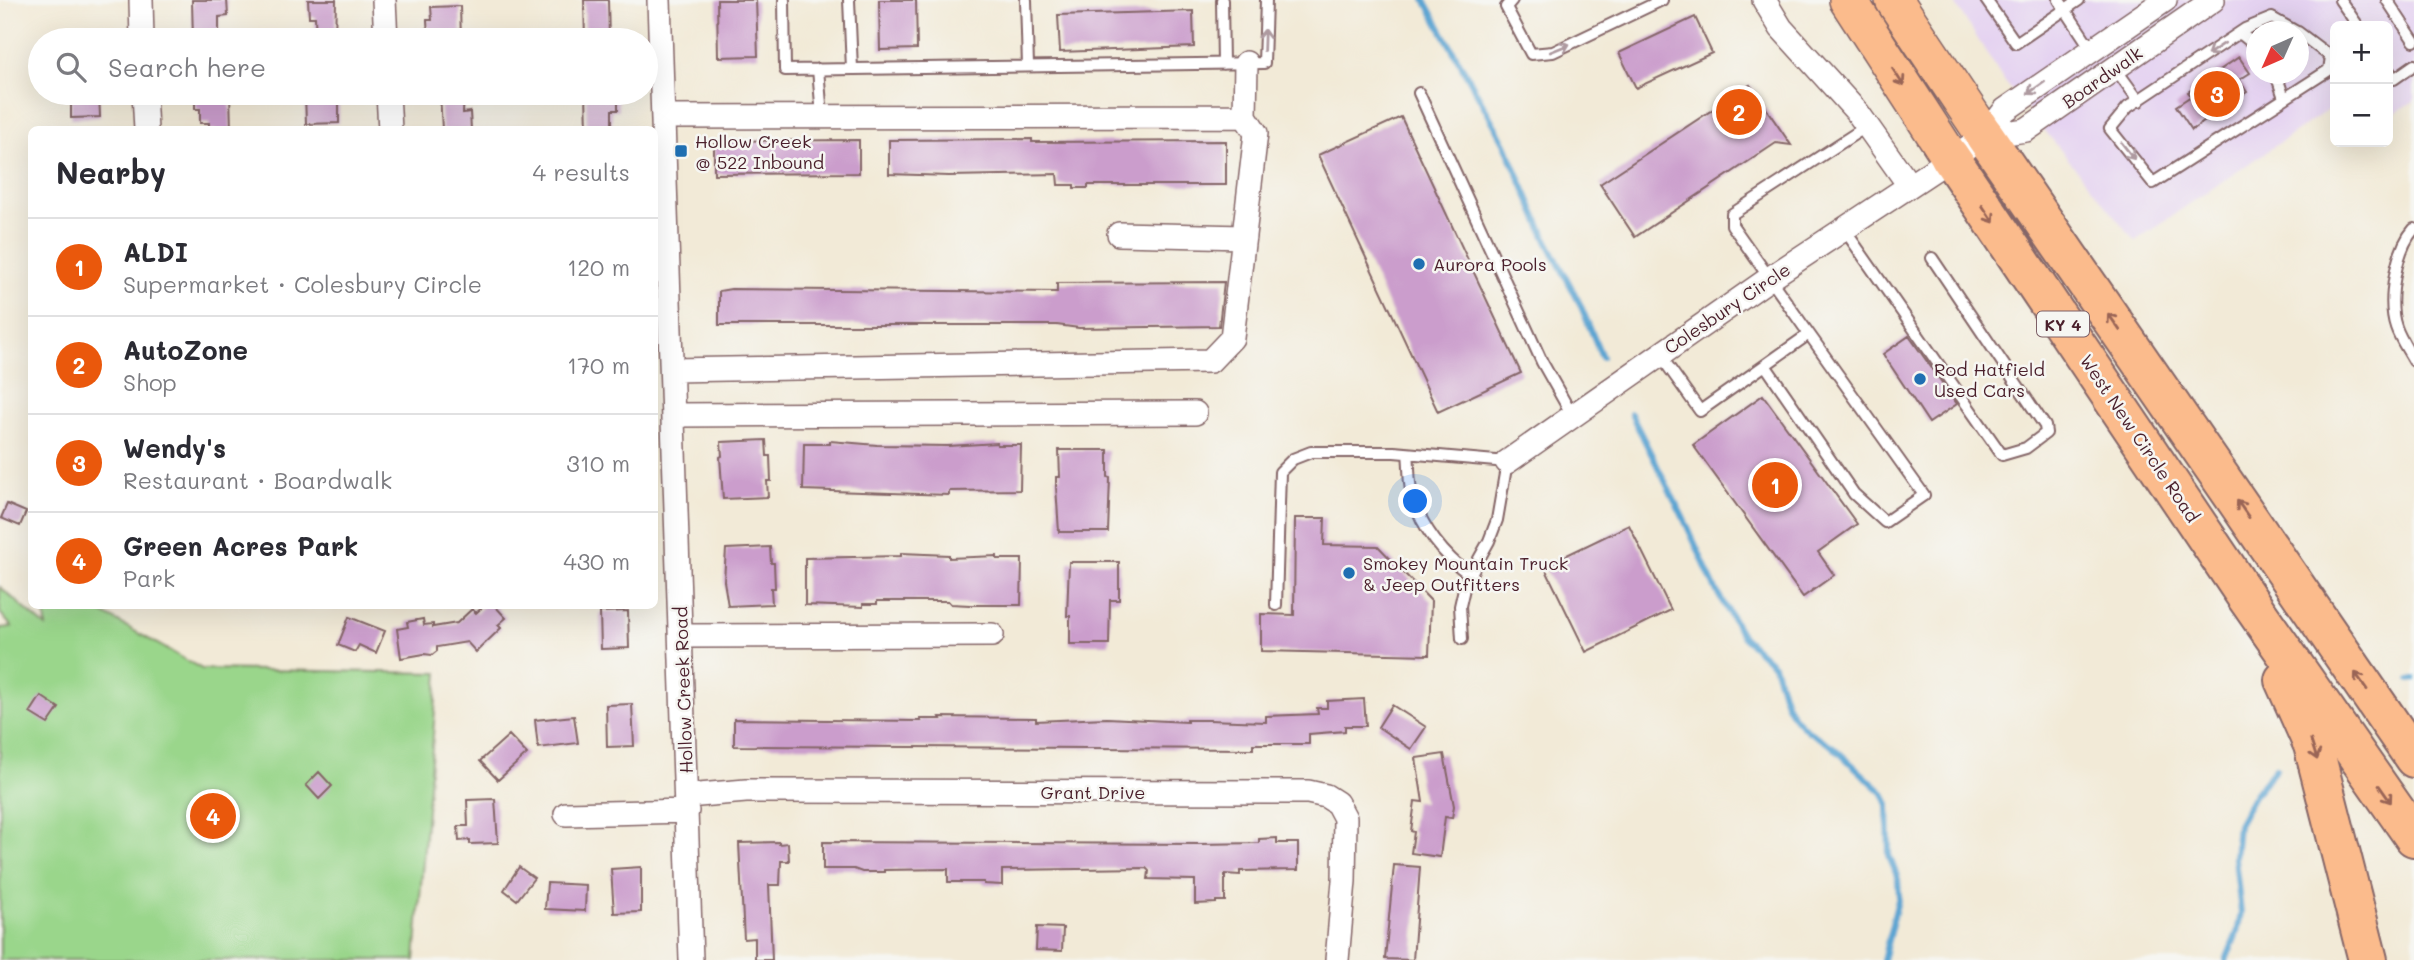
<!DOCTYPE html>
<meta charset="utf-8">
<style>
:root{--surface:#fff;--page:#f2f2f3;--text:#2b2b33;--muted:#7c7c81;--line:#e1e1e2;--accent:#ea580c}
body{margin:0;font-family:Mali,sans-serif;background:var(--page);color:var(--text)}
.controls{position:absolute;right:21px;top:21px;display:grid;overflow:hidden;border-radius:10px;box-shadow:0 7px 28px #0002}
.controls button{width:63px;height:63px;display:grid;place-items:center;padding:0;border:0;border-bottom:2px solid var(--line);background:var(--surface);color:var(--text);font:35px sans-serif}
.compass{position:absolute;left:2246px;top:21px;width:63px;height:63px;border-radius:50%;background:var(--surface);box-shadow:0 7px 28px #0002;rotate:225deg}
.you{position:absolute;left:1416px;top:502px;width:24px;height:24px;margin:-18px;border:5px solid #fff;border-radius:50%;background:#1a73e8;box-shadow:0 0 0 10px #1a73e833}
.badge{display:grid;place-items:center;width:46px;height:46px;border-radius:50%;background:var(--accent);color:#fff;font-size:23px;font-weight:700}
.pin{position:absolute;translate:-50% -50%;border:4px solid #fff;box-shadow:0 2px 7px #0006}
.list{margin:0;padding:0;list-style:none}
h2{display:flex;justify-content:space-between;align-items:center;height:91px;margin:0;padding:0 28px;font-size:30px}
h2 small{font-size:23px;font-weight:400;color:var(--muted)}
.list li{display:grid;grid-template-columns:46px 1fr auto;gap:21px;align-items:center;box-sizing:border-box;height:98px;padding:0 28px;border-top:2px solid var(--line)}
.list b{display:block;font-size:26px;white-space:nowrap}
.list p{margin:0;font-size:23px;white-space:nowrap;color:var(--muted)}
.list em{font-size:23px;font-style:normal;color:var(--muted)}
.icon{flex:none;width:38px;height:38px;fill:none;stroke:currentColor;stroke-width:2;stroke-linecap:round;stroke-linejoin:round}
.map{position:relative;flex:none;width:2414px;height:960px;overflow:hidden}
.search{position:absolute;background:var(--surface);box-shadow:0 7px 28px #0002;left:28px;top:28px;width:630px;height:77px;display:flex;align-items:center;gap:18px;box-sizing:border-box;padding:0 24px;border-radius:38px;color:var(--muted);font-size:26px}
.panel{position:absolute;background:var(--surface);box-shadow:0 7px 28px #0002;left:28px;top:126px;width:630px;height:483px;border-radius:10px}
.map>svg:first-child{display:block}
.built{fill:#e5d3f1;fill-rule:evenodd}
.green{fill:#9ad68b;stroke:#727a5b;stroke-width:2}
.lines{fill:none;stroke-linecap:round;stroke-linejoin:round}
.stream{stroke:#5ba4d2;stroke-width:6}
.building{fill:#cb9dcc}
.service-casing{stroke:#856667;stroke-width:14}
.minor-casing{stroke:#856667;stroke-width:26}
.trunk-casing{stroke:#856667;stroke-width:40}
.motorway-casing{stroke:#856667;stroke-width:42}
.service{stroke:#fff;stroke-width:10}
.minor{stroke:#fff;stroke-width:23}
.trunk{stroke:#fbbb8c;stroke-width:37}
.motorway{stroke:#fbbb8c;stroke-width:38}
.oneway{stroke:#ae9aa0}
.oneway2{stroke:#9a6557}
.poi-dot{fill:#1f6fb2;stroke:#f6f6f2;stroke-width:2.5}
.labels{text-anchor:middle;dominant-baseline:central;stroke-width:5;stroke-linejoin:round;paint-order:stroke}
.shield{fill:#f6f6f2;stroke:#7e6067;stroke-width:2}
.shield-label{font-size:16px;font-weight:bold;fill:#4a1f2b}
.street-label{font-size:18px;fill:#4a1f2b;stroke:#f6f6f2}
.poi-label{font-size:18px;fill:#4a1f2b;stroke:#f6f6f2;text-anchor:start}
</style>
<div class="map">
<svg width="2414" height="960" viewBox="0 0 2414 960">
<rect width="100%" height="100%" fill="#f6f6f2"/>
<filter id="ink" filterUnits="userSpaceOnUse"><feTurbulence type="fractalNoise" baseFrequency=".0143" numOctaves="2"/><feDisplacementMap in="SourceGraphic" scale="14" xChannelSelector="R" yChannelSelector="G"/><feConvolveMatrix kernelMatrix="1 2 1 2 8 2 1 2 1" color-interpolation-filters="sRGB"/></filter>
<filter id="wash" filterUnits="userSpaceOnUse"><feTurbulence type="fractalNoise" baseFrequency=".00686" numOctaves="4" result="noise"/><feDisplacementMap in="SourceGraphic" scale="28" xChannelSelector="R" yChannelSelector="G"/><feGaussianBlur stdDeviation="1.57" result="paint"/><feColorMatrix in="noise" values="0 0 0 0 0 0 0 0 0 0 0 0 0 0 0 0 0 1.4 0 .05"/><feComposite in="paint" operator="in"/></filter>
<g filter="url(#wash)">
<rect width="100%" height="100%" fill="#f2ead7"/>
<path class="built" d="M1953 0H2414V101L2388 117V26H2335V105L2135 241 2005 82ZM2256 32H2298V74H2256Z"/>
<path class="green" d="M0 587 46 627 45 606H90L202 669 438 673 415 960H0V628L12 627 0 613Z"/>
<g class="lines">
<path class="stream" d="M1425 0 1505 144 1547 241 1580 304 1602 357
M1631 414 1682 515 1717 592 1743 637 1774 665 1786 703 1793 716 1808 731 1832 746 1883 793 1888 805 1889 855 1898 879 1899 896 1883 960
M2410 680 2414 679
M2226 960 2237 933 2241 913 2235 858 2238 824 2255 794 2276 768"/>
</g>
<g id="blocks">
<path class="building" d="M192 0H227L228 16 219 17V40H193Z
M308 0H336L335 40H316L315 17H309Z
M584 0H608L609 40H585Z
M717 0H756L758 56 718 57Z
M879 0H916L917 49 880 50Z
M460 6 461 40H432V36H428L427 20H432L431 7Z
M1193 11 1194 47 1060 52 1058 15Z
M1695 17 1712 53 1636 88 1619 53Z
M2239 57 2250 73 2239 80 2247 92 2192 130 2176 106 2191 96 2188 92Z
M1750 85 1791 145 1776 143 1635 237 1600 184Z
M71 93H99L100 117 71 118Z
M195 93H230L231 130H209V123H200V109H195Z
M305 93H339V123L306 124Z
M440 93H464L463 113 470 112 471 130H442Z
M586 93 618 94V110H612V130H587Z
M1401 117 1521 373 1438 412 1318 155Z
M1032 139V142L1226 141V185H1088V188H1074V185H1058L1057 174 949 176 889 174V140Z
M859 140V173L714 174V141Z
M1224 282 1219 326 1079 328 1057 325H719V291L731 289 1057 292V283Z
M1909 336 1957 404 1929 423 1883 354Z
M1763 395 1857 524 1818 552 1834 575 1803 597 1693 445Z
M766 440 767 456H770L771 481H767L768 497 723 499 720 457 722 456 721 442Z
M830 441 877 445 948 446 997 443V445H1021L1020 490 949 491V495L803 490 804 444H830Z
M1059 450H1108V477L1110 478 1108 532H1059L1056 486V477H1060Z
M7 504 26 512 20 526 1 518Z
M1295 518H1325L1324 545 1378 546 1431 601 1429 655 1261 651V614L1294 615Z
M1629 525 1671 610 1586 652 1544 566Z
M770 547 771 563H774L775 588H771L772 604 728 606 724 581 726 549Z
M901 553 949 555V558L997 556V559H1022L1021 605H970L951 604 948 601H877V604H863V607L805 605V558L901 556Z
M1069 562H1119V600H1110L1109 644H1070V616H1067Z
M484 606H495L506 618 498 625 501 628 476 652 467 642 437 647V651L432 655 424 654 401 658 397 629 408 627 407 622 423 619 424 625 433 624V627L457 623 472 609 476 613Z
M628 611 629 648 601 649 600 612Z
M349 617 385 631 376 653 359 645 355 652 338 645Z
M41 696 59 708 48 724 30 713Z
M1364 699 1366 726H1345V731L1309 734V744H1253V749L734 746V719L921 721 920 719H941L940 717 1036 718V721L1107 718 1187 722V720H1208L1266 722V716L1318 714 1317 708H1327V701Z
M632 704 634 746 607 747 606 705Z
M1392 705 1426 727 1411 749 1378 727Z
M574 716 578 743 538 748 535 720Z
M509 735 527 754 498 780 480 761Z
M1444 754 1454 806 1452 818 1445 817 1440 857 1411 853 1414 832 1411 831 1415 801 1423 802 1416 758Z
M319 772 332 786 319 799 306 785Z
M495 799 498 843 470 844V840L459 841 458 826H468L467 800Z
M1277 838V843H1298V870L1240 871V875L1225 874V901H1216V903L1195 904V880L1148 879 1149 871 1146 868 1002 870V885L984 884V882H948V869L884 870V872H862L854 869H823V842L1200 844 1259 843V839Z
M779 842V844L788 843 789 861H781L780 885H769L772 960H755V938L744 939 739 843Z
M1394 865 1420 867 1413 960 1385 959Z
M519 867 534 878 517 900 504 890Z
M641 867V912L614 913 611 869Z
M547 883 586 885 585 911 545 909Z
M1037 927 1063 928 1062 951 1036 950Z"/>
</g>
</g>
<g filter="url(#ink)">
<use href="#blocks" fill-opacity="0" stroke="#856667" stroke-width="2"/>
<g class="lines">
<g class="service-casing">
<path id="service" d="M784 0 785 70 1264 63 1266 0
M849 0 852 69
M1026 0 1028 66
M1222 0 1223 64
M1512 0 1506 7 1531 54 1553 52 1662 0
M1986 0 2016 43 2079 0
M2059 0 2092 50
M2340 0 2358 26
M2387 0 2414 41
M2297 32 2272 18 2245 29 2128 107 2110 129 2153 183 2329 70 2331 57 2335 54
M2298 32 2331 57
M2240 33 2256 46
M2115 68 2139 101
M818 69 822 116
M2388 69 2394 79 2414 65
M2276 74 2284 98
M1419 93 1542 362 1572 415
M1844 229 2002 455 2026 448 2046 433 2045 426 1932 258
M2414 229C2396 249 2387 301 2396 327 2400 339 2408 350 2414 361
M1660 355 1700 411 1809 334 1732 225V214L1867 126
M1765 365 1854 494 1885 522 1924 495 1809 334
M1408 454C1410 468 1408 485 1413 498 1422 528 1444 556 1469 574
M1276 605 1280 472 1293 459 1311 452H1394L1507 462 1497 520 1489 541 1465 584 1460 606 1462 639"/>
</g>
<g class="minor-casing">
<path id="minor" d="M141 0 142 40
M384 0 386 40
M659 0 691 960
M1764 0 1781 28 1858 113 1909 185
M144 93 146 130
M388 93 390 130
M1245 116 1246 63
M663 117 1245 116 1256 133 1232 338 1210 361 672 370
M1985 136 2026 130 2213 0
M1119 234 1244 237
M674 415 1195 413
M1507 462 1770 278 1985 136 2005 110 2165 0
M681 636 992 635
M687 796 746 791 1308 792 1326 796 1337 803 1345 818 1344 881 1337 960
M566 814 687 811"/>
</g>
<g class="trunk-casing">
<path id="trunk" d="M1848 0 1950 157
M1894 0 1985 136"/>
</g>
<g class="motorway-casing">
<path id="motorway" d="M1985 136 2414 758
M1950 157 2247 598 2414 837
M2284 680 2313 745 2368 960"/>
</g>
<use href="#service" class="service"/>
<use href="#minor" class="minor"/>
<use href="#trunk" class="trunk"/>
<use href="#motorway" class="motorway"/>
</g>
<defs><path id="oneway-shaft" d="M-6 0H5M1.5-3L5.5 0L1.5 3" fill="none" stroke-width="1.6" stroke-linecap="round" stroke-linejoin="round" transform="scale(1.75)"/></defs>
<g class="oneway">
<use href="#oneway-shaft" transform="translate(1264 40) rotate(-88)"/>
<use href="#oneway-shaft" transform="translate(1560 48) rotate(-22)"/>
<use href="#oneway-shaft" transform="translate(2216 49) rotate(146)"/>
<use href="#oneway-shaft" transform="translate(2036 88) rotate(145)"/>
<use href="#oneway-shaft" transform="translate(2128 151) rotate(52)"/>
</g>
<g class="oneway2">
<use href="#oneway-shaft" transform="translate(1898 77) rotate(57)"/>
<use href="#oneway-shaft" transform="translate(1988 214) rotate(56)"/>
<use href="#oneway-shaft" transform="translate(2114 322) rotate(-125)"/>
<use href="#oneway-shaft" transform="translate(2243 509) rotate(-125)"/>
<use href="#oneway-shaft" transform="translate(2361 681) rotate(-125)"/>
<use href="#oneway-shaft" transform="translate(2314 750) rotate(72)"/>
<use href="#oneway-shaft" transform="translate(2385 794) rotate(55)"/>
</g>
</g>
<g class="poi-dot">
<rect x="674" y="144" width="14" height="14" rx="3.5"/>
<circle cx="1419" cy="264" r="7"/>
<circle cx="1920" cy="379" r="7"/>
<circle cx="1349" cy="573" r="7"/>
</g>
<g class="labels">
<rect class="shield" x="2037" y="311.5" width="52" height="25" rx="5"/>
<g class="shield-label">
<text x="2063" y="324">KY 4</text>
</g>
<g class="street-label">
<text transform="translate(2102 77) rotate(-35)">Boardwalk</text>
<text transform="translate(1727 308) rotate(-34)">Colesbury Circle</text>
<text transform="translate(2140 438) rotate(56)">West New Circle Road</text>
<text transform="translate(683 690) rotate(-92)">Hollow Creek Road</text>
<text x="1093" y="792">Grant Drive</text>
</g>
<g class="poi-label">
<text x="695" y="141">Hollow Creek<tspan x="695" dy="21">@ 522 Inbound</tspan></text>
<text x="1433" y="264">Aurora Pools</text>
<text x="1934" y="369">Rod Hatfield<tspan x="1934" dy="21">Used Cars</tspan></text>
<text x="1363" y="563">Smokey Mountain Truck<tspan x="1363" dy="21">&amp; Jeep Outfitters</tspan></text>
</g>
</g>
</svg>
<div class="controls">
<button>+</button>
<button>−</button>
</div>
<svg class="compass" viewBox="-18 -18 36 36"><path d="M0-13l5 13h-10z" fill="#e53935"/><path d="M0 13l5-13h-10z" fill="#7c7c81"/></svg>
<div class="you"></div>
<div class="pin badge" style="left:1775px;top:485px">1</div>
<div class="pin badge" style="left:1739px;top:112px">2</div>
<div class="pin badge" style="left:2217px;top:94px">3</div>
<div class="pin badge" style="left:213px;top:816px">4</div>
<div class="search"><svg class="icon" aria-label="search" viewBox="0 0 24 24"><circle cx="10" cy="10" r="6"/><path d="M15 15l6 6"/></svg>Search here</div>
<section class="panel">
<h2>Nearby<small>4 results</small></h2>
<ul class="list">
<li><span class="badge">1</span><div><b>ALDI</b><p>Supermarket · Colesbury Circle</p></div><em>120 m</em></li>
<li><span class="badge">2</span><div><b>AutoZone</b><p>Shop</p></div><em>170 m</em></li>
<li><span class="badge">3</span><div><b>Wendy's</b><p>Restaurant · Boardwalk</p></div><em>310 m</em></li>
<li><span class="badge">4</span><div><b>Green Acres Park</b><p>Park</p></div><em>430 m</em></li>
</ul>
</section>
</div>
